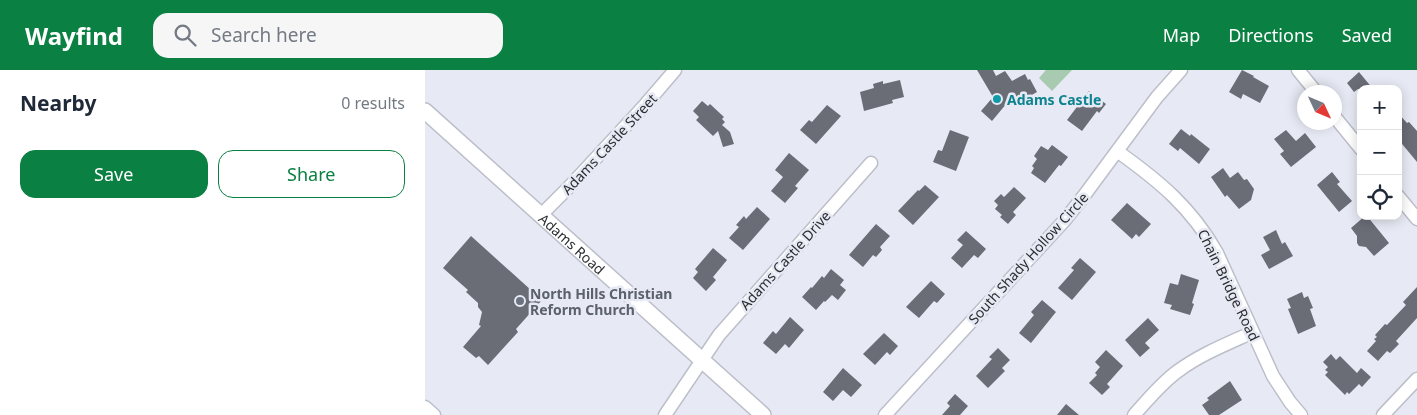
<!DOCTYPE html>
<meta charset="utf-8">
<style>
:root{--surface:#fff;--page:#f6f6f7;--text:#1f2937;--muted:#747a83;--line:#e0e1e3;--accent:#0b8043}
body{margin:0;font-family:"Noto Sans",sans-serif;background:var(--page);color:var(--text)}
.controls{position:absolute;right:15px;top:15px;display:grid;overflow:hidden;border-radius:10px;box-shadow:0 2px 12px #0003}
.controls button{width:45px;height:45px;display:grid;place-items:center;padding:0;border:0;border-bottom:1px solid var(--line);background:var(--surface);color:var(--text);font:25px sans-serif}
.compass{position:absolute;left:872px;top:15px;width:45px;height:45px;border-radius:50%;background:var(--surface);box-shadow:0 2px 12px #0003;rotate:134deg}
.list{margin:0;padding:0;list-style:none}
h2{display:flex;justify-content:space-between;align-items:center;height:65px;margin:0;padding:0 20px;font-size:21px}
h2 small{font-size:16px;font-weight:400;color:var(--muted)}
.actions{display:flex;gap:10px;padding:15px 20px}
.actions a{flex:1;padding:11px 0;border:1px solid var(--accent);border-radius:15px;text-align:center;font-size:18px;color:var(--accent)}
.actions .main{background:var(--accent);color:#fff}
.icon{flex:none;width:28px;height:28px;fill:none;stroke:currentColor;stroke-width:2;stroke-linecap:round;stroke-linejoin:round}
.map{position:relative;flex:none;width:992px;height:345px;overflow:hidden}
header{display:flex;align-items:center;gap:30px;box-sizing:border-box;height:70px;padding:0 25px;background:var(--accent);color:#fff}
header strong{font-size:24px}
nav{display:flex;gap:28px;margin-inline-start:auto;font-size:18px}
.search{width:350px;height:45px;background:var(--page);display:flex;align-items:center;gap:12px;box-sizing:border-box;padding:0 18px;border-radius:15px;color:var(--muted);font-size:19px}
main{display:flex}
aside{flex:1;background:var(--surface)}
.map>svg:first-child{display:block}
.green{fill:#a8cab0}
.building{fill:#6a6d76}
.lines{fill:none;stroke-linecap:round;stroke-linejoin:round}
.minor-casing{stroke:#bcbfc9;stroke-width:15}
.tertiary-casing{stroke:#bcbfc9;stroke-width:18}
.minor{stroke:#fff;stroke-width:12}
.tertiary{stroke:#fff;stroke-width:15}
.culture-dot{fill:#0f9aa8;stroke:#e7eaf4;stroke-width:2}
.worship-dot{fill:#6b7280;stroke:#e7eaf4;stroke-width:2}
.labels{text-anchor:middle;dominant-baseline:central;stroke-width:5;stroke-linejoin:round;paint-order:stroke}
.culture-label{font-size:14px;font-weight:bold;fill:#0d838f;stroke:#e7eaf4;text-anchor:start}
.street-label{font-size:14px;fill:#2c2d31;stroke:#e7eaf4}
.worship-label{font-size:14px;font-weight:bold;fill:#5b616d;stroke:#e7eaf4;text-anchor:start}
</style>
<header>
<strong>Wayfind</strong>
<div class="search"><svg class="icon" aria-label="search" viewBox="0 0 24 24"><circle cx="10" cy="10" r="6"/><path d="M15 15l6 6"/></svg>Search here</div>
<nav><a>Map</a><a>Directions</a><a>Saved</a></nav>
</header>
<main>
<aside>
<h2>Nearby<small>0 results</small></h2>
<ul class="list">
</ul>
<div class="actions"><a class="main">Save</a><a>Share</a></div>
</aside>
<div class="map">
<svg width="992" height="345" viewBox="0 0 992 345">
<rect width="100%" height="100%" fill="#e7eaf4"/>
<path class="green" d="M621 0H647L627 21 614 8Z"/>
<path class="building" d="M552 0H568L571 6 580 1 587 11 600 4 603 10 605 9 612 22 591 34 587 27 567 51 556 41 568 27Z
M817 0 829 6 828 7 844 16 835 33 818 24 816 29 804 22Z
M934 2 948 19H933L929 22 922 13Z
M475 10 479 27 467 30 468 33 439 41 435 22 449 18 448 14 458 11V14Z
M664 21 681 34 674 43 672 41 657 61 642 50Z
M277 31 283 36 285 34 299 47 297 49 300 52 297 55 305 62 309 74 298 77 293 61 288 66 271 50 274 47 268 41Z
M402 35 416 46 391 74 375 60 384 50 387 52Z
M973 43 982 53 984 52 992 61V92L973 69Z
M756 59 765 66 766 64 785 79 774 94 755 78 753 81 744 74Z
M525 60 544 67 531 101 508 92 513 80 517 81Z
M861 60 871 71 880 63 891 77 866 97 855 84 859 81 849 69Z
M627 75 643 87 636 96 634 95 620 113 606 103 609 98 607 96 612 89 609 86 616 76 623 80Z
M364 83 384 100 370 116 373 118 360 133 346 121 358 107 350 100Z
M798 98 805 108 813 102 819 110 822 109 829 119 826 130 814 139 802 125 800 127 786 107Z
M907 102 915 112 912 114 927 131 914 142 892 115Z
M500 115 514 127 488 155 473 141 493 120 494 121Z
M589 117 601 128 588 142 591 145 583 154 575 147 577 145 570 139 573 135 569 131 576 124 579 127Z
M702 133 726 154 714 167 711 164 707 169 686 150Z
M332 137 345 149 318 180 304 168 314 157 311 155 319 146 321 149Z
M940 146H942L964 173 949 186 941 177 934 176 932 173V166L926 158Z
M451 154 465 166 455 177 457 180 451 187 448 185 438 197 424 185Z
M851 160 857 174 860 172 868 186 844 199 836 185 845 180 838 167Z
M541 161 561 179 553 188 549 185 537 198 526 188 538 175 532 170Z
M46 166 117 230 91 259 93 262 63 295 54 286 51 288 38 277 56 256 54 255 57 242 53 237V233L41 222 43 220 18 198Z
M288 178 302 190 288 207 291 210 281 221 268 208 273 202 270 199Z
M655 188 671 202 647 230 633 218 649 200 646 198Z
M406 199 419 210 415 215 421 220 413 230 407 225 400 232 399 231 391 240 377 227 386 217 387 218 397 206 399 208Z
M756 204 774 210 767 233 769 234 765 245 745 239 747 235 739 233 745 213 753 215Z
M506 211 520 224 512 233 509 231 494 248 481 237Z
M992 217V248L971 271 974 274 965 283 962 281 953 291 942 281 951 271 949 269 952 267 950 265 960 254 962 255 981 235 978 232Z
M877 222 879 228 883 226 888 238 885 239 891 256 873 264 863 239 866 238 862 229Z
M617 230 631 242 606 273 594 263 609 245 606 242Z
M365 247 379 260 364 278 360 274 351 284 338 273 348 261 351 264Z
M723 248 734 260 720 273 725 278 715 287 700 270Z
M459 263 473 276 465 285 462 282 450 295 438 284Z
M573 278 585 290 577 298 580 301 563 318 551 306 567 289 564 287Z
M681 280 698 296 682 314 685 317 677 325 664 313 672 305 670 303 675 297 670 292Z
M906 284 911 290 915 286 932 303 936 298 946 307 937 317 934 314 924 324 922 322 920 325 900 305 903 302 900 300 903 297 898 292Z
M418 298 437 315 426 327 418 320 408 331 398 322Z
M805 311 817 330 794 345H784L777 335 784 330 782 328Z
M530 324 543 336 535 345H517L525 336 522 333Z
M641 334 654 345H632Z"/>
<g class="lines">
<g class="minor-casing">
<path id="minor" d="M873 0 891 22
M909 46 936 79
M692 81C734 111 766 137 792 183L848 306 865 332 876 345
M973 126 992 149
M116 145 146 115 220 35 250 0
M0 337 9 345
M240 345 294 265 446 93
M460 345 639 151 658 127 732 27 756 0
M709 345C723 330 736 313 753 301 776 284 802 274 828 262
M958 345 992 309"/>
</g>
<g class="tertiary-casing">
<g id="tertiary">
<path id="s1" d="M0 41 338 345"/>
</g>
</g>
<use href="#minor" class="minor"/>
<use href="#tertiary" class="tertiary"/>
</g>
<circle class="culture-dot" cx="572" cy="29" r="5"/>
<circle class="worship-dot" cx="95" cy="231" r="5"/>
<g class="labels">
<g class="culture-label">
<text x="582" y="29">Adams Castle</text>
</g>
<g class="street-label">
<text transform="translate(184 74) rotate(-47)">Adams Castle Street</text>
<text stroke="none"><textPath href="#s1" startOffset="198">Adams Road</textPath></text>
<text transform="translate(603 188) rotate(-48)">South Shady Hollow Circle</text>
<text transform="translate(360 190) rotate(-48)">Adams Castle Drive</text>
<text transform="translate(804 215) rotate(64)">Chain Bridge Road</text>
</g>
<g class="worship-label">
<text x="105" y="223">North Hills Christian<tspan x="105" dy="16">Reform Church</tspan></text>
</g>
</g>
</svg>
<div class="controls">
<button>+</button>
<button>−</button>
<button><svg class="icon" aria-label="locate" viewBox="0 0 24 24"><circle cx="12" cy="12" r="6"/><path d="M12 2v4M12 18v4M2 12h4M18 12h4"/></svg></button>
</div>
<svg class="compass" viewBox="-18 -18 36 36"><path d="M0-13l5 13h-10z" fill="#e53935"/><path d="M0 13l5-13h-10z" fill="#747a83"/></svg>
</div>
</main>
